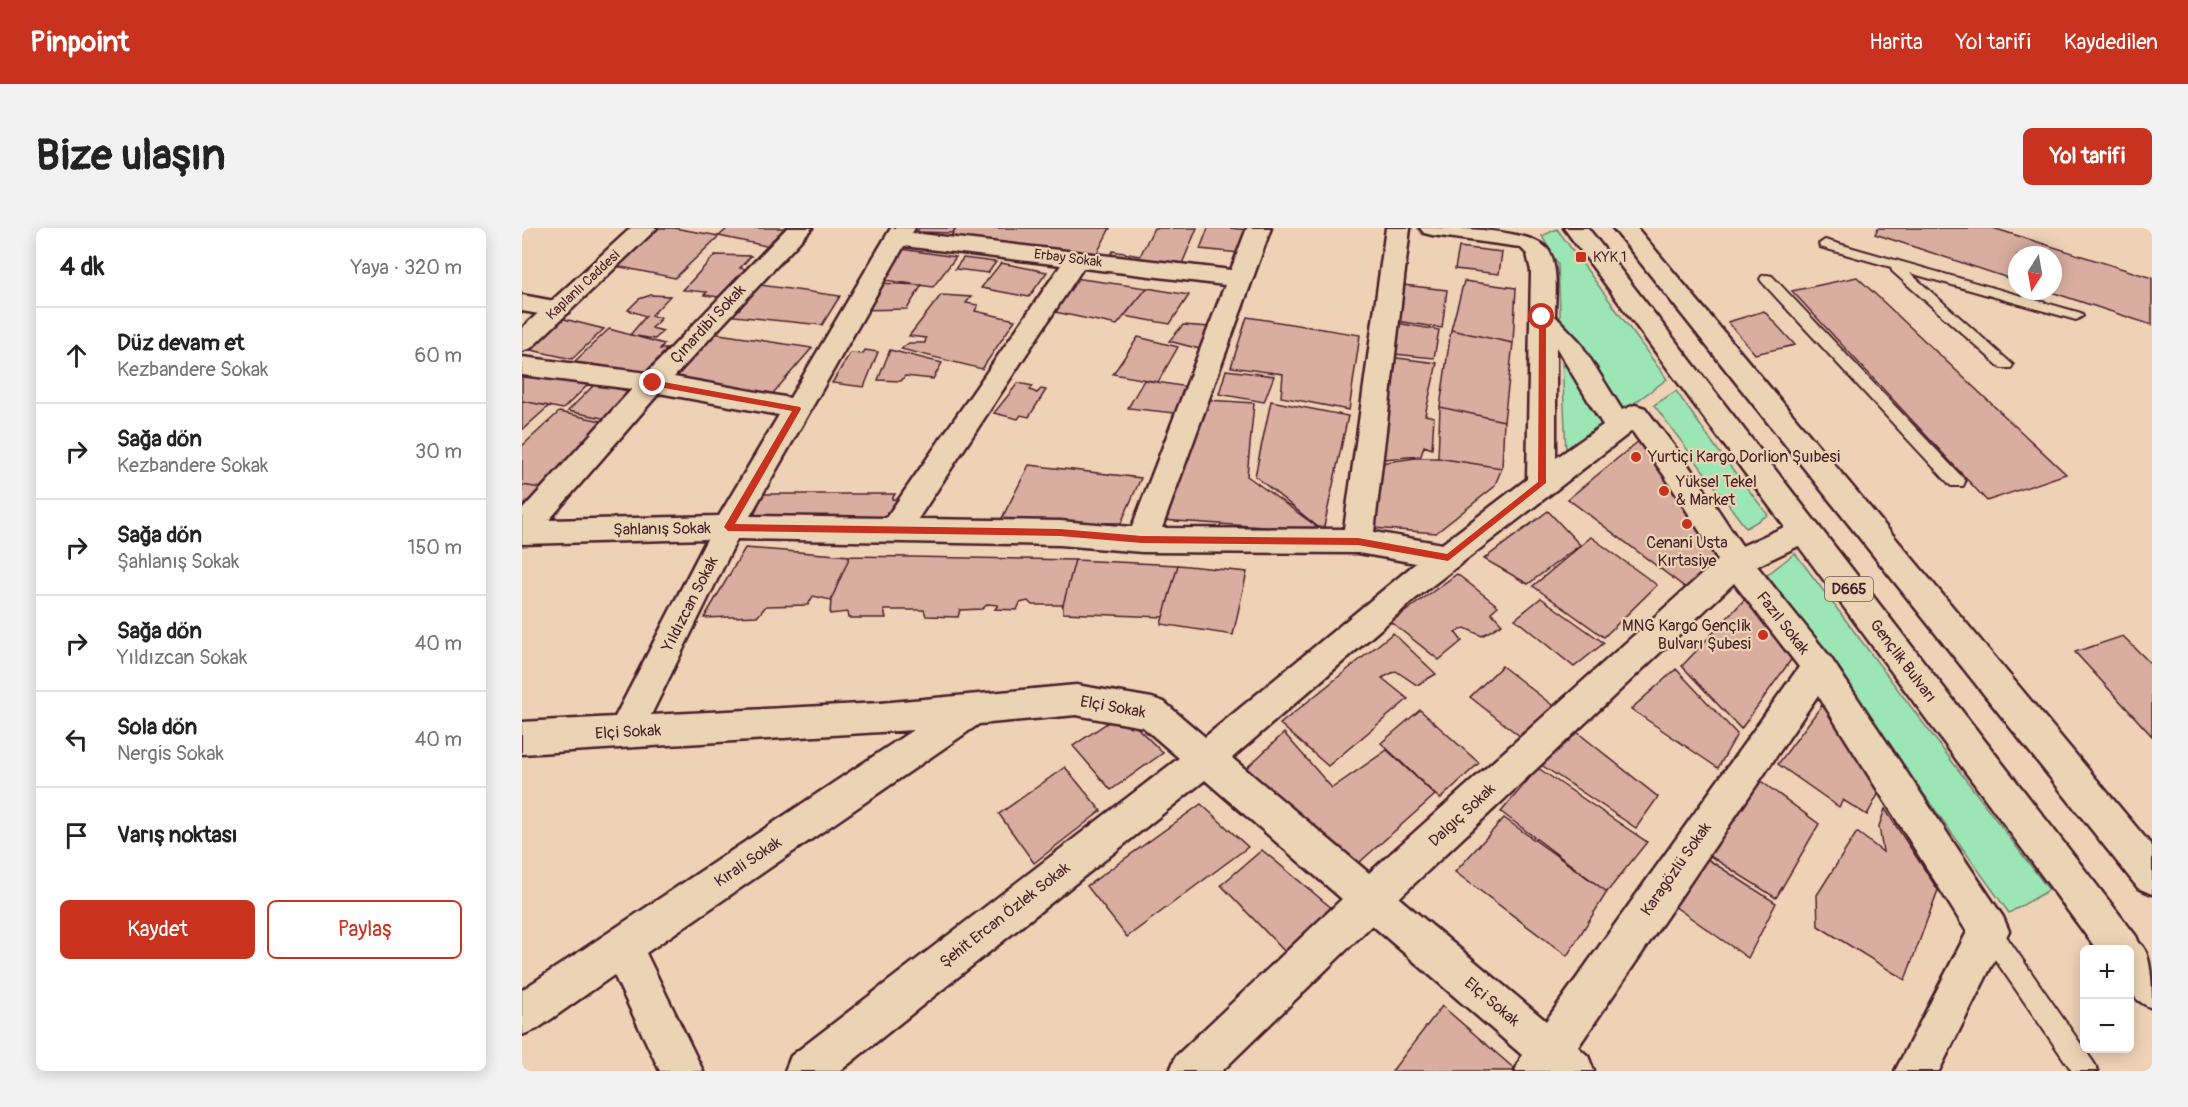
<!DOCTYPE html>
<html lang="tr">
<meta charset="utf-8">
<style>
:root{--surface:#fff;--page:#f2f2f2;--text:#222;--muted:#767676;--line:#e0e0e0;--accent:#c8321e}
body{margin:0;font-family:Pangolin,sans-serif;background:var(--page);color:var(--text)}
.controls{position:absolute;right:18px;bottom:18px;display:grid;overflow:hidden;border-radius:9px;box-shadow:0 3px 15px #0003}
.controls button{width:54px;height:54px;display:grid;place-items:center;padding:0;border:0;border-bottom:2px solid var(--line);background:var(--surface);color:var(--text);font:30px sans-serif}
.compass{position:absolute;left:1486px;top:18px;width:54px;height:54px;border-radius:50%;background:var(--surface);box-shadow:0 3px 15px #0003;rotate:191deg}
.stop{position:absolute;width:18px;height:18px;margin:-14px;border:4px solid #c8321e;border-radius:50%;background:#fff}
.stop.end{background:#c8321e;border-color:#fff;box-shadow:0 2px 6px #0008}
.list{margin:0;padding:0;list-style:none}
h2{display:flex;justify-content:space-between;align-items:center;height:78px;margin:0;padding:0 24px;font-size:26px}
h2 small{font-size:20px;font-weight:400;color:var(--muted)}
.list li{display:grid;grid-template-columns:39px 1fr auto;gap:18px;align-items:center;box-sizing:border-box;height:96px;padding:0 24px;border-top:2px solid var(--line)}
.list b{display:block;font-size:22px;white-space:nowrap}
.list p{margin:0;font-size:20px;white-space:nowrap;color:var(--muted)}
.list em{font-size:20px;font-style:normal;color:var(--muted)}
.actions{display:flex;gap:12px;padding:18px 24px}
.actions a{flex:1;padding:14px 0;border:2px solid var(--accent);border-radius:9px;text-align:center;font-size:21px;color:var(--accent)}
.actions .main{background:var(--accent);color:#fff}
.icon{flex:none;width:33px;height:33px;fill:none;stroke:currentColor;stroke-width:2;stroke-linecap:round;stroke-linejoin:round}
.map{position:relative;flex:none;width:1630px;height:843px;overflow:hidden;border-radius:9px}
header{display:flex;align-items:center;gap:36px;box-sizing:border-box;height:84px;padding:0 30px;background:var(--accent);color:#fff}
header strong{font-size:28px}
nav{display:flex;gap:33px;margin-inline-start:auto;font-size:21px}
.intro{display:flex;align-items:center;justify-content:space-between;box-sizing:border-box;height:144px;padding:0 36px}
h1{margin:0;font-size:42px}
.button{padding:15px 27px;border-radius:9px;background:var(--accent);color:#fff;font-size:21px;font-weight:700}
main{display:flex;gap:36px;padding:0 36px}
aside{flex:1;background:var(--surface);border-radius:9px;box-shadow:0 3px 15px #0003}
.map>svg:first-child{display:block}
.green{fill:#9ce6b6;stroke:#738270;stroke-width:1.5}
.building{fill:#d9aea0;stroke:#4a1f2b;stroke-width:1.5}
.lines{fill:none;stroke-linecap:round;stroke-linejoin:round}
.lane-casing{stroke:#4a1f2b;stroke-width:4}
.street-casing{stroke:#4a1f2b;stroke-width:5}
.secondary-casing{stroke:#4a1f2b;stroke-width:5}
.highway-casing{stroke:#4a1f2b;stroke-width:5}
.lane{fill:#ebd4b4;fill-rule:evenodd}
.street{fill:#ebd4b4;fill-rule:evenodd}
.secondary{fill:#ebd4b4;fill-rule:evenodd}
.highway{fill:#ebd4b4;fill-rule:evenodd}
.route{fill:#c8321e}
.poi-dot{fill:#c8321e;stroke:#ebd4b4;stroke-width:2}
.labels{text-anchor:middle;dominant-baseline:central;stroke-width:4.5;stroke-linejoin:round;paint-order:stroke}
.far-poi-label{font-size:14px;fill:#4a1f2b;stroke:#ebd4b4;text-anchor:start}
.far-street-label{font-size:14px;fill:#4a1f2b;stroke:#ebd4b4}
.shield{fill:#ebd4b4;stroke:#7a5554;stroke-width:1.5}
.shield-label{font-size:15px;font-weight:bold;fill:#4a1f2b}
.street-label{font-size:16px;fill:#4a1f2b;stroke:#ebd4b4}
.poi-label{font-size:16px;fill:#4a1f2b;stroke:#ebd4b4;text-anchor:start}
</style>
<header>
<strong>Pinpoint</strong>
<nav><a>Harita</a><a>Yol tarifi</a><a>Kaydedilen</a></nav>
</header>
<div class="intro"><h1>Bize ulaşın</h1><a class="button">Yol tarifi</a></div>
<main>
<aside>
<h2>4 dk<small>Yaya · 320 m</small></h2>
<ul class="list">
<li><svg class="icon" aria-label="ahead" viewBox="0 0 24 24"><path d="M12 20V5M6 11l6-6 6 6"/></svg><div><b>Düz devam et</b><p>Kezbandere Sokak</p></div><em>60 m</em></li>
<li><svg class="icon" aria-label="right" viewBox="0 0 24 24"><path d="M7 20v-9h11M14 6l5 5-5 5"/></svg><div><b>Sağa dön</b><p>Kezbandere Sokak</p></div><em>30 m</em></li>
<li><svg class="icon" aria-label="right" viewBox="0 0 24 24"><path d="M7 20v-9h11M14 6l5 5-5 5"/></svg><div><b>Sağa dön</b><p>Şahlanış Sokak</p></div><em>150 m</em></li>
<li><svg class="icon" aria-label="right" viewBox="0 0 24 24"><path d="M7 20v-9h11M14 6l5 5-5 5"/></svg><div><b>Sağa dön</b><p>Yıldızcan Sokak</p></div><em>40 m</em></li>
<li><svg class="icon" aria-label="left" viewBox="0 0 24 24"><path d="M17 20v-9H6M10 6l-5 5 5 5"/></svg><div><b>Sola dön</b><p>Nergis Sokak</p></div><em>40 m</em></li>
<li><svg class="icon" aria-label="arrive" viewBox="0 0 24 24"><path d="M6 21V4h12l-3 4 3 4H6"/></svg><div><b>Varış noktası</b></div></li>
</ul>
<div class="actions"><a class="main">Kaydet</a><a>Paylaş</a></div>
</aside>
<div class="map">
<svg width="1630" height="843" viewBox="0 0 1630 843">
<rect width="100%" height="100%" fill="#efd2b6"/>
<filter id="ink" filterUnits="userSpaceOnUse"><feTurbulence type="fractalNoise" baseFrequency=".0167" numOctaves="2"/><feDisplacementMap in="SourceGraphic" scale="12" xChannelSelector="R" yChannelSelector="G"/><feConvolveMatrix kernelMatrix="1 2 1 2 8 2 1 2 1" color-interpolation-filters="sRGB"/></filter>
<g filter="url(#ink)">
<path class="green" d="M1035 1 1145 151 1044 225 1036 36 1020 8Z
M1154 163 1195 221 1246 287 1224 300 1132 177Z
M1273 325 1527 662 1487 685 1245 347Z"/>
<path class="building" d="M132 0H152L197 8 153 50 89 37Z
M206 0H263L244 18 197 8Z
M397 0H433L431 5 395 4Z
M434 0H588L574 27 428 10Z
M632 0H675L657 43 585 34 591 23 618 28Z
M686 0H707L727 2 718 25 678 21Z
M1356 0H1471L1630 50V97L1526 63H1531V27H1495V53L1353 6Z
M937 19 980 24 977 46 933 41Z
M379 21 434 29 411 59 355 51Z
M193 27 229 28 218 40 224 41 197 69 182 67 185 64 161 62Z
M441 30 474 34 466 45 433 41Z
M479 35 525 44 507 69 459 60Z
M1335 49 1544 246 1465 273 1270 63Z
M552 50 625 60 595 97 533 84Z
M942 53 994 60 991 115 929 102Z
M352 55 400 57 385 81 337 82Z
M231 56 318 68 300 97 202 87Z
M872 56 925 62 920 100 868 92Z
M625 60 667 67 648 96 602 88Z
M129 67 148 68 129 88 139 90 130 100 141 103 133 111 108 107 124 88 106 82 117 71Z
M419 67 449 69 444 75 456 77 453 83 493 92 460 141 379 121 387 115H403L404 110 387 108Z
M1242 83 1273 117 1233 126 1206 94Z
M34 89 82 101 50 131 0 120Z
M725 89 838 107 827 182 759 169 761 146 709 139Z
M868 94 917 102 912 130 862 125Z
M661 97 688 99 678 121 647 113Z
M87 101 142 116 138 121H145L120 148 52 134Z
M929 102 991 115 982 193 918 179Z
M190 105 290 120 246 171 140 152Z
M616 109 656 119 636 154 591 146Z
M343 122 356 124 342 159 310 155 328 125 341 126Z
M368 122 420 135 411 151 383 148 379 153 356 152Z
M859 128 915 135 903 187 912 189 910 221 902 218 899 228 849 232Z
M704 142 752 148 742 174 697 166Z
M0 145 68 155 41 181 0 173Z
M622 152 666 159 652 185 606 180Z
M496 155 511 158 508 162 515 165 519 161 524 162 507 189 499 187 496 191 472 185Z
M73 156 116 165 90 192 46 183Z
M685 172 732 175 725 248 801 303 639 292Z
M0 173 27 178 0 202Z
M749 173 826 188 801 303 733 248Z
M918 179 982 193 980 240 916 230Z
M37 184 84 194 19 260 0 257V218Z
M1118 212 1203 332 1164 360 1046 271Z
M893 230H916L980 240 972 259 914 305 838 299 844 237Z
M507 237 619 250 599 295 478 294Z
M0 257 19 260 0 281Z
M240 266H373L370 271 382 272 375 286 365 284 363 297 229 296Z
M1026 283 1058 317 1006 356 962 331Z
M1069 309 1135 357 1082 409 1011 358Z
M223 320 328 328 309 372 291 368 286 377 244 378 236 388 182 390Z
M328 328 553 332 541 377H510L506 373 498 375 495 382 473 381 476 377 466 376 460 381 438 382 436 389 404 388 402 382H362L364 390H326L325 384 308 386 309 372Z
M553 332 656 337 641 389 541 385V377Z
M656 337 725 344 711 407 639 396Z
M935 346 976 378 969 384 980 396 960 408 943 400 933 404 940 413 917 432 869 394Z
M1019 370 1082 415 1052 439 993 391Z
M1223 371 1271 429 1219 501 1160 438Z
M871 405 914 446 895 457 874 443 860 450 886 471 806 538 758 496Z
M1601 408 1630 437V508L1553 424Z
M980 438 1034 480 1004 513 948 469Z
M1154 441 1215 506 1196 540 1109 481Z
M1300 477 1360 559 1345 587 1321 572 1317 579 1256 536Z
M898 482 957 535 918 571 859 515Z
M600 485 641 525 589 562 551 518Z
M1055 504 1136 569 1114 600 1018 536Z
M762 505 810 560 865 522 913 567 831 640 716 548Z
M543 539 579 583 512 635 477 586Z
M1016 540 1125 614 1085 664 979 584Z
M1232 548 1297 596 1254 670 1177 621Z
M679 576 726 619 605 709 565 658Z
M1363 581 1416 662 1383 752 1296 698 1295 667 1335 604 1361 624 1357 598Z
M982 590 1085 664 1045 728 933 644Z
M740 622 812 682 764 725 699 657Z
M1179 627 1254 675 1226 730 1152 678Z
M920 778 995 843H870Z"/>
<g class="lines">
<g class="lane-casing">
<path id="lane" d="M1303 12 1559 85 1561 88 1554 92 1388 45 1491 137 1489 140H1479L1370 43 1369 39 1298 19 1297 16Z
M1245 47 1250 48 1441 250 1443 254 1441 258H1429L1240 54 1238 51 1240 48Z
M1467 692 1475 695 1572 835 1576 843H1550L1459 711 1456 703 1459 695Z"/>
</g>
<g class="street-casing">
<path id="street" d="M265 0H290L152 149 268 170 369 0H393L390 5 709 42 725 0H749L640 300 822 301 864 0H888L852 304 920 316 1005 251 1009 43 1005 26 998 19 910 7 902 5 898 0C928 0 1012 0 1027 23 1037 42 1033 67 1033 88L1057 113 1100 182 1113 177 1123 180 1162 231 1220 318 1282 290 1293 294 1297 302 1293 310 1235 338 1308 429 1481 689 1487 703 1417 843H1373L1445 704 1296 467 1056 819 1066 828 1072 843H993L1000 827 850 697 700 843H648L654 828 820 671 683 552 318 843H263L269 828 657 530 621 499 554 487 457 496 124 725 181 843H138L92 747 15 801 0 807V762L391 502 0 526V494L93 489 185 311 0 316V282L110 161 0 147V129L125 145ZM382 18 539 37 364 290 228 288ZM561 40 703 57 610 299 538 293 396 291ZM1034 119 1081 197 1034 230ZM137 165 257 187 197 288 27 292ZM1110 203 1142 247 1196 332 847 645 710 530 893 371ZM215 311 538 317 620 324 836 325 894 335 683 509 642 474 630 470 554 457 358 475 129 487ZM1212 355 1277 439 1024 793 877 670Z
M0 67 43 75 47 81 43 87 34 89 0 83Z"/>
</g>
<g class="secondary-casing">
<path id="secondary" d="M109 0H135L9 120 0 123V100Z"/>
</g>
<g class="highway-casing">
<path id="highway" d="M1042 0H1066L1614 708 1617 715C1630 723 1630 761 1630 780 1599 767 1608 751 1608 722H1575Z
M1091 0H1115L1630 618V666L1616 660Z"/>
</g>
<use href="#lane" class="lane"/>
<use href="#street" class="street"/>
<use href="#secondary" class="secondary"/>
<use href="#highway" class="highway"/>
</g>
</g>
<path class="route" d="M1020 87 1024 89V255L926 333 836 317 620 315 538 308 206 303 202 299 270 183 131 158 127 155 131 152 278 179 279 181 213 296 538 301 620 308 836 310 925 326 1016 254 1017 89Z"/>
<g class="poi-dot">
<rect x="1053" y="23" width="12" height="12" rx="3"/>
<circle cx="1114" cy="229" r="6"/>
<circle cx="1142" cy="263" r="6"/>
<circle cx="1165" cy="296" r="6"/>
<circle cx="1241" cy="407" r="6"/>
</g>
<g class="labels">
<g class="far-poi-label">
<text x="1071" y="29">KYK 1</text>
</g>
<g class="far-street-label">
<text transform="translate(546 30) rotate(7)">Erbay Sokak</text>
<text transform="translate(61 57) rotate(-43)">Kaplanlı Caddesi</text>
</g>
<rect class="shield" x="1303" y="349" width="48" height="24" rx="4.5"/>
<g class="shield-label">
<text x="1327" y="361">D665</text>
</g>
<g class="street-label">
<text transform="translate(186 96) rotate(-47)">Çınardibi Sokak</text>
<text transform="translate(140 301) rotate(-1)">Şahlanış Sokak</text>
<text transform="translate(168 376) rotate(-63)">Yıldızcan Sokak</text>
<text transform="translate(1261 395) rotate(52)">Fazıl Sokak</text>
<text transform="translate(1381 433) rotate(53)">Gençlik Bulvarı</text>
<text transform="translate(591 479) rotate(10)">Elçi Sokak</text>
<text transform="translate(106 504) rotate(-3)">Elçi Sokak</text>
<text transform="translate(940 587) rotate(-43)">Dalgıç Sokak</text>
<text transform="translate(226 634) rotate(-34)">Kırali Sokak</text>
<text transform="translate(1154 641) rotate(-55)">Karagözlü Sokak</text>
<text transform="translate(483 687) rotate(-38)">Şehit Ercan Özlek Sokak</text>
<text transform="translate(970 774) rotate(40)">Elçi Sokak</text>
</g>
<g class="poi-label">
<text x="1126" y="229">Yurtiçi Kargo Dorlion Şuıbesi</text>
<text x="1154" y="254">Yüksel Tekel<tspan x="1154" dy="18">&amp; Market</tspan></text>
<text x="1165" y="315" text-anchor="middle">Cenani Usta<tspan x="1165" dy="18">Kırtasiye</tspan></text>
<text x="1229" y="398" text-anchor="end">MNG Kargo Gençlik<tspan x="1229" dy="18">Bulvarı Şubesi</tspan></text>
</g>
</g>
</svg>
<div class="controls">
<button>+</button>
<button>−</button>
</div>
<svg class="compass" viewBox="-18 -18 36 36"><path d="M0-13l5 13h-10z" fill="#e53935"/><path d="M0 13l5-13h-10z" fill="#767676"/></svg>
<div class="stop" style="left:1020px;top:89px"></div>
<div class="stop end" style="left:131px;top:155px"></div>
</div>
</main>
